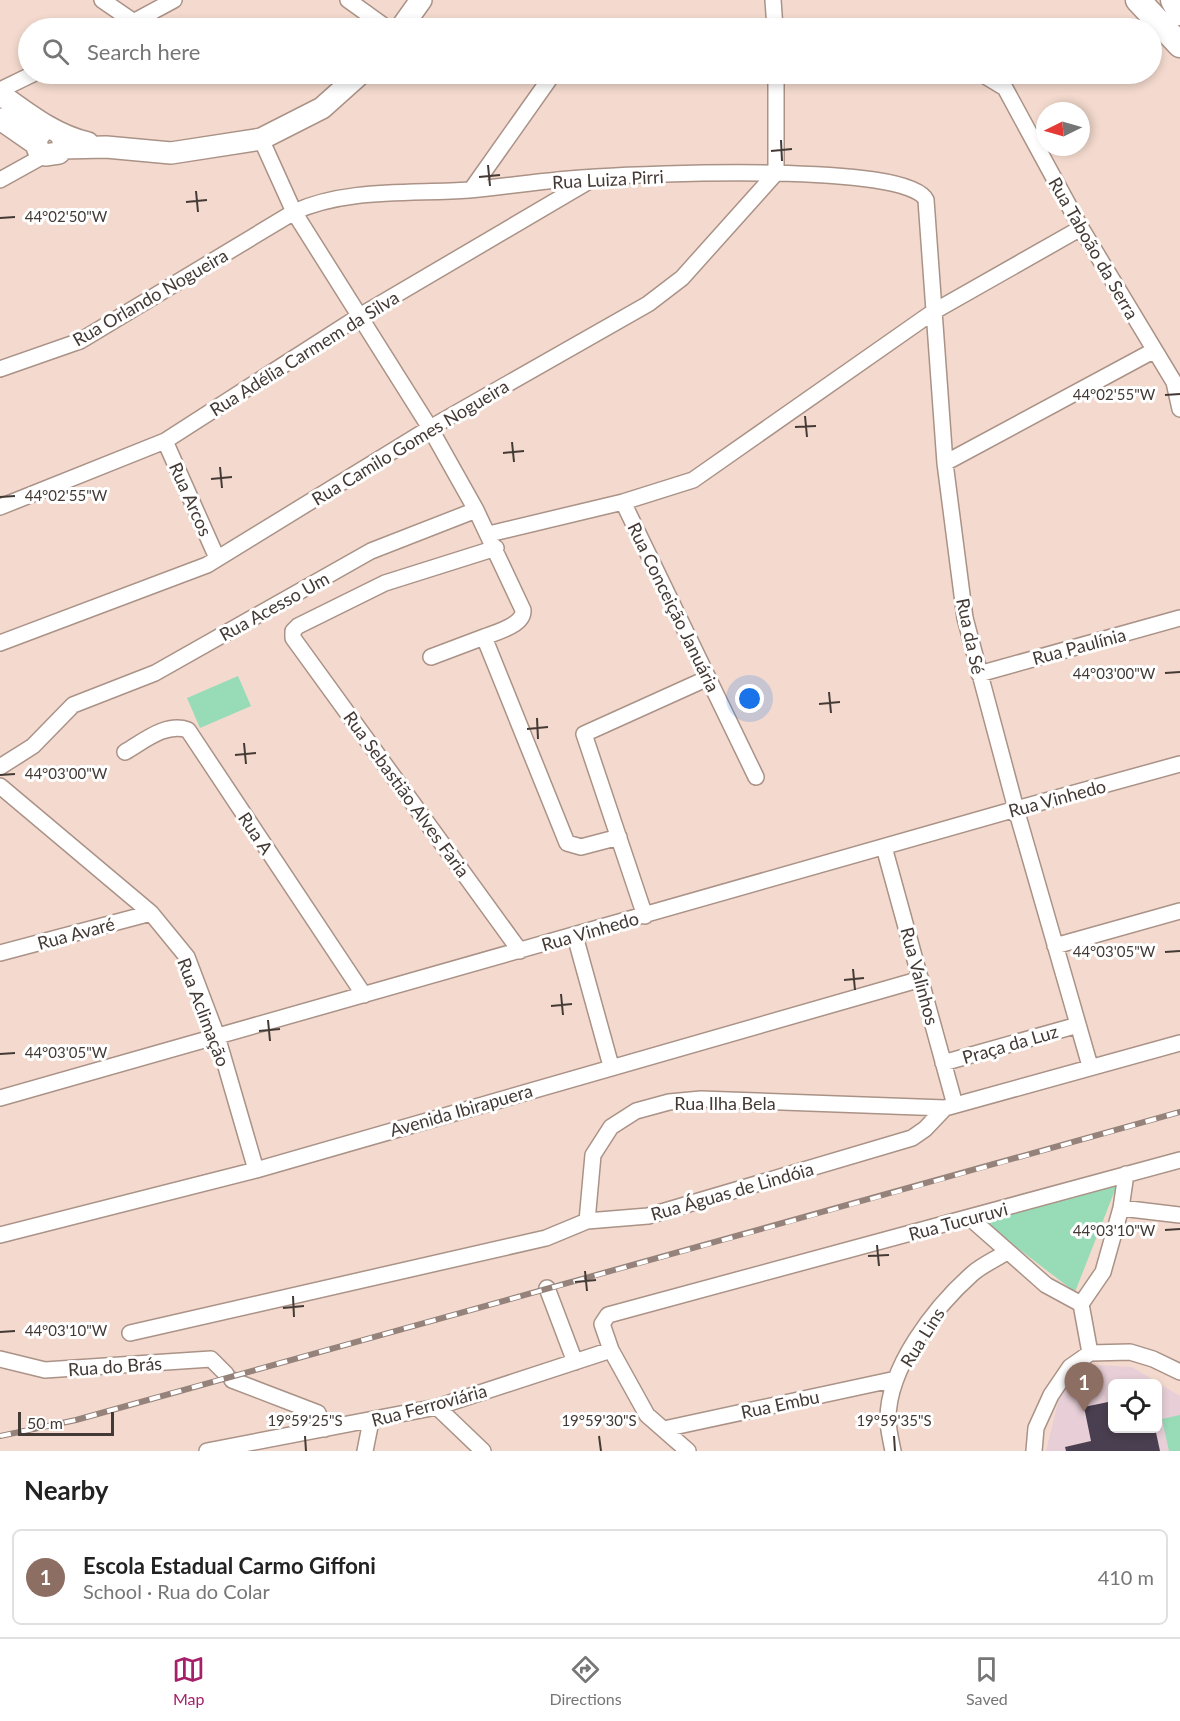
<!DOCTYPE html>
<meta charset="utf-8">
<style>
:root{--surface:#fff;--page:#f2f2f2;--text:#222;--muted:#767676;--line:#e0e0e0;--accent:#a62069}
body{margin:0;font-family:Lato,sans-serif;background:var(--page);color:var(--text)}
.controls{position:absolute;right:18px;bottom:18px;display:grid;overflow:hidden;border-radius:9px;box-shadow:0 3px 9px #0003}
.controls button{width:54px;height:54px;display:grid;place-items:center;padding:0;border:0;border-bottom:2px solid var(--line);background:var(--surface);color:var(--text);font:30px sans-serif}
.compass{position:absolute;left:1036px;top:102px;width:54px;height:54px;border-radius:50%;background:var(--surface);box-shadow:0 3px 9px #0003;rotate:265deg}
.scale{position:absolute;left:18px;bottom:15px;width:96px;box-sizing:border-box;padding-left:6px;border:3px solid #443a35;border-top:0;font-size:16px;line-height:21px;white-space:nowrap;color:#443a35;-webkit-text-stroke:4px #fff;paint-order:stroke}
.you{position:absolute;left:750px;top:699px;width:21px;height:21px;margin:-15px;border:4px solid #fff;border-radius:50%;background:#1a73e8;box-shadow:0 0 0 9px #1a73e833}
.badge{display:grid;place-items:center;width:39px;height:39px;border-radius:50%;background:var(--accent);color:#fff;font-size:20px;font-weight:700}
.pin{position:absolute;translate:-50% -50px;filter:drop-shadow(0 2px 3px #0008)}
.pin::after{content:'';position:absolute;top:32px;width:21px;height:18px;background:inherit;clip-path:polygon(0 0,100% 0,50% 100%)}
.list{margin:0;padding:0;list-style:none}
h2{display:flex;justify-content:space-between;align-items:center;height:78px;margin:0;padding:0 24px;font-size:26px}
h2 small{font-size:20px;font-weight:400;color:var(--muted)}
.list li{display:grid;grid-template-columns:39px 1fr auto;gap:18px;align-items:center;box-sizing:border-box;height:96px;margin:0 12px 12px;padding:0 12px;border:2px solid var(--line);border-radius:9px}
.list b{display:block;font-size:22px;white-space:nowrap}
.list p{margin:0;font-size:20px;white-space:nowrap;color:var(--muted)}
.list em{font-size:20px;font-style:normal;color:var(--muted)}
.icon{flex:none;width:33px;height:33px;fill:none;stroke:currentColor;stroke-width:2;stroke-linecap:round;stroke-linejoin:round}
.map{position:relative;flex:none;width:1180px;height:1451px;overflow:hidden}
.search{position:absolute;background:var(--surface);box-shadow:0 3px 9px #0003;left:18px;right:18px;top:18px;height:66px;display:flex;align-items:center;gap:15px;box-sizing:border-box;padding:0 21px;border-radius:33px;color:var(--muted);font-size:22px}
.sheet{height:186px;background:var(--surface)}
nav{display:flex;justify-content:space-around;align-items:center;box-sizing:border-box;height:84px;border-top:2px solid var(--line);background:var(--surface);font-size:16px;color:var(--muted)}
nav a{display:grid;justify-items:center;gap:3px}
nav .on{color:var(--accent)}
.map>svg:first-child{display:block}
.education{fill:#e8cfd7;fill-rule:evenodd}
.green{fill:#97dbb7}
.building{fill:#4a3f50}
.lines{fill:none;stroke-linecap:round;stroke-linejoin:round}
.street-casing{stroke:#aa9287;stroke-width:18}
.secondary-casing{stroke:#aa9287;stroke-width:24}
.primary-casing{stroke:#aa9287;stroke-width:27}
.street{stroke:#fff;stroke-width:15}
.secondary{stroke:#fff;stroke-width:21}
.primary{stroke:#fff;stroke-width:24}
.rail-casing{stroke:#95837b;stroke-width:6}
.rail{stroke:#fff;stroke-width:4;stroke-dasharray:11;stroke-linecap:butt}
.ticks{fill:none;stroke:#443a35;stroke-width:2}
.labels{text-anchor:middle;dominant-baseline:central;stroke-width:6;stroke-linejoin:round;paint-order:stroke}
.street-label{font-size:18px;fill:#443a35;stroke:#fff}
.ticks-label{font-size:15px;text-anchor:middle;fill:#443a35;stroke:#fff;stroke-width:6;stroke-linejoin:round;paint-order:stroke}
</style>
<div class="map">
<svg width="1180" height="1451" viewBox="0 0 1180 1451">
<rect width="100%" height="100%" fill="#f4dace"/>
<path class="education" d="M1098 1365 1132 1367 1180 1396V1451H1046L1060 1394ZM1112 1384H1158V1428H1112Z"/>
<path class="green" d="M238 676 251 706 200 728 187 698Z
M1117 1185 1075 1292 981 1220Z
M1180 1415V1451H1169L1162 1419Z"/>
<path class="building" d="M1113 1401V1428H1155L1160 1451H1066L1065 1447 1091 1441 1084 1407Z"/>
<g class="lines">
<g class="street-casing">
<path id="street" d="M102 0 134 22
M348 0 387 28
M773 0 775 28
M122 28 174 0
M982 74 1005 88 1081 228 1174 382 1180 409
M0 90 33 74
M261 139 294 212 430 428 476 510 523 610C524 625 497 632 484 637L567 843 581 847 619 837
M0 180 45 155
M471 190 553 74
M0 369 80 341 294 212C346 188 412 194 469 190 511 186 553 179 596 177 643 174 909 162 926 200L945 463 965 618 1016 809 1090 1066
M165 441 217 558
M945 463 1153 351
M623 502 756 777
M0 507 165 441 358 317 591 180
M489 534 623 502 693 480 933 312 1081 228
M496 548 385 583 298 626 293 631V638L520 951
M0 643 207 565 430 428 648 304 682 278 776 173V74
M431 657 484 637
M979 674 1180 618
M125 752C144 741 166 722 188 730L364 995
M0 767 33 746 73 705 155 673 371 551 476 510
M0 786 151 913 187 957 217 1036 256 1170
M884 847 955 1105
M645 916 584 734 708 678
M575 936 611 1066
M1055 946 1180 911
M0 953 151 913
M943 1063 1078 1025
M0 1098 1016 809 1180 764
M1121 1208 1180 1215
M970 1218 1046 1285 1081 1304
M587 1221 593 1155 611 1127 636 1111 669 1102 701 1099 945 1108
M0 1235 256 1170 921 979
M547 1288 575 1362
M130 1333 546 1238 587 1221 648 1216 912 1138 925 1129 945 1108 1180 1043
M1090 1353 1081 1304 1103 1272 1121 1208 1126 1174
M0 1359 45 1370 211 1359 226 1374
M232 1380 318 1413 325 1429
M437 1407 483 1451
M664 1429 896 1379
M207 1451 437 1407 611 1350
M365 1451 371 1421
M688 1451 647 1415 611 1350 602 1324 608 1315 1180 1160
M893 1451C891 1441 888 1429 888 1419 888 1367 935 1307 972 1274 982 1265 996 1259 1007 1252
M1034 1451 1036 1428 1051 1395 1070 1367 1090 1353 1130 1352 1153 1359 1180 1372"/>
</g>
<g class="secondary-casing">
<path id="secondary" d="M401 28 421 0
M0 94C28 114 54 135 88 143
M0 119 36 144
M50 128 43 130 36 139 38 150 45 155 59 153 64 144 62 137
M62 148 106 147 171 153 261 139 322 108 360 74"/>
</g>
<g class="primary-casing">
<path id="primary" d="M1138 0 1180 45
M1173 0 1180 13"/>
</g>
<use href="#street" class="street"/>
<use href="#secondary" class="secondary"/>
<use href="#primary" class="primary"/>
<g class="rail-casing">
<path id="rail" d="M0 1436 76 1420C444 1317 813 1216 1180 1112"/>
</g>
<use href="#rail" class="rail"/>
</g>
<path class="ticks" d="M781 140 782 161M771 151 792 149M488 165 490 186M479 177 500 175M196 191 198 212M186 202 207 200M0 218 15 217M1165 395 1180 394M805 416 807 437M795 427 816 426M512 442 514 462M503 453 524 451M220 467 222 488M211 479 232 477M0 497 15 496M1165 673 1180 672M829 692 831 713M819 704 840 702M537 718 538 739M527 729 548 727M244 743 246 764M235 755 256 753M0 775 15 774M1165 952 1180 951M853 969 855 990M844 980 864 978M561 994 563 1015M551 1006 572 1004M268 1020 270 1041M259 1031 280 1029M0 1054 15 1053M1165 1230 1180 1229M877 1245 879 1266M868 1256 889 1255M585 1271 587 1291M575 1282 596 1280M293 1296 294 1317M283 1308 304 1306M0 1332 15 1331M305 1436 306 1451M599 1436 601 1451M894 1436 895 1451"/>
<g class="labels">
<g class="street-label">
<text transform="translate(608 179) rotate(-3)">Rua Luiza Pirri</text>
<text transform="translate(1094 248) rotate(60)">Rua Taboão da Serra</text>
<text transform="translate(150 297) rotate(-30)">Rua Orlando Nogueira</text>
<text transform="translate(304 353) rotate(-32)">Rua Adélia Carmem da Silva</text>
<text transform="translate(410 442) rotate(-31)">Rua Camilo Gomes Nogueira</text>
<text transform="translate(191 499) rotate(66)">Rua Arcos</text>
<text transform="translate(274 606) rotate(-29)">Rua Acesso Um</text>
<text transform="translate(674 607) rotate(64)">Rua Conceição Januária</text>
<text transform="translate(971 636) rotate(78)">Rua da Sé</text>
<text transform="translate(1079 646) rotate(-15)">Rua Paulínia</text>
<text transform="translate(407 794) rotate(54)">Rua Sebastião Alves Faria</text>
<text transform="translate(1057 798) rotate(-15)">Rua Vinhedo</text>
<text transform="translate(256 833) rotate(56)">Rua A</text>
<text transform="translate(590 931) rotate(-16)">Rua Vinhedo</text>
<text transform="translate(76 933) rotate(-15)">Rua Avaré</text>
<text transform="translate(920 976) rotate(75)">Rua Valinhos</text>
<text transform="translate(204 1012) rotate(69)">Rua Aclimação</text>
<text transform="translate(1010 1044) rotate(-16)">Praça da Luz</text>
<text x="725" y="1103">Rua Ilha Bela</text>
<text transform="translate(461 1110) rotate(-16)">Avenida Ibirapuera</text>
<text transform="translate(732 1191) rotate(-16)">Rua Águas de Lindóia</text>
<text transform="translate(958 1221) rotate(-15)">Rua Tucuruvi</text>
<text transform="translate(922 1337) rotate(-58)">Rua Lins</text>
<text transform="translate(115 1366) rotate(-4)">Rua do Brás</text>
<text transform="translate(780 1404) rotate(-12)">Rua Embu</text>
<text transform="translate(429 1405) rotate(-15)">Rua Ferroviária</text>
</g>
</g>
<g class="ticks-label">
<text x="66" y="222">44°02'50"W</text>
<text x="1114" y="400">44°02'55"W</text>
<text x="66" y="501">44°02'55"W</text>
<text x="1114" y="679">44°03'00"W</text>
<text x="66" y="779">44°03'00"W</text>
<text x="1114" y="957">44°03'05"W</text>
<text x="66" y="1058">44°03'05"W</text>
<text x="1114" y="1236">44°03'10"W</text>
<text x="66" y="1336">44°03'10"W</text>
<text x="305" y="1426">19°59'25"S</text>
<text x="599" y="1426">19°59'30"S</text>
<text x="894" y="1426">19°59'35"S</text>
</g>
</svg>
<div class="controls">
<button><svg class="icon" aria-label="locate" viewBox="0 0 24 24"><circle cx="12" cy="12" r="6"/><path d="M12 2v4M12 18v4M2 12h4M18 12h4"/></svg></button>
</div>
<svg class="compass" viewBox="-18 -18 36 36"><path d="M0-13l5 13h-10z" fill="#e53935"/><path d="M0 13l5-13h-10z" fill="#767676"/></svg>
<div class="scale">50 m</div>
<div class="you"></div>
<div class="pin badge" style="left:1084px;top:1412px;background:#8d6e63">1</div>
<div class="search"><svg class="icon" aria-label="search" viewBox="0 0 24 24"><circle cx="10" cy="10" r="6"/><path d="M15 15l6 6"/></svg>Search here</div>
</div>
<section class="sheet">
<h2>Nearby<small></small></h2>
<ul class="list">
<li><span class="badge" style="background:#8d6e63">1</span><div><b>Escola Estadual Carmo Giffoni</b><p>School · Rua do Colar</p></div><em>410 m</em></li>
</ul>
</section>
<nav>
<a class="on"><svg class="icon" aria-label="map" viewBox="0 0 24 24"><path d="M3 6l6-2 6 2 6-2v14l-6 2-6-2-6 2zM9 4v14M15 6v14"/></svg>Map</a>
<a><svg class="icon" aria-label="directions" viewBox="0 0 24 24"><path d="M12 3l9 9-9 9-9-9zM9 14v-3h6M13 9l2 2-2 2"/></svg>Directions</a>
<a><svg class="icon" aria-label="saved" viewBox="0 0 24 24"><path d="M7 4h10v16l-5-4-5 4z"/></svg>Saved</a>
</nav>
